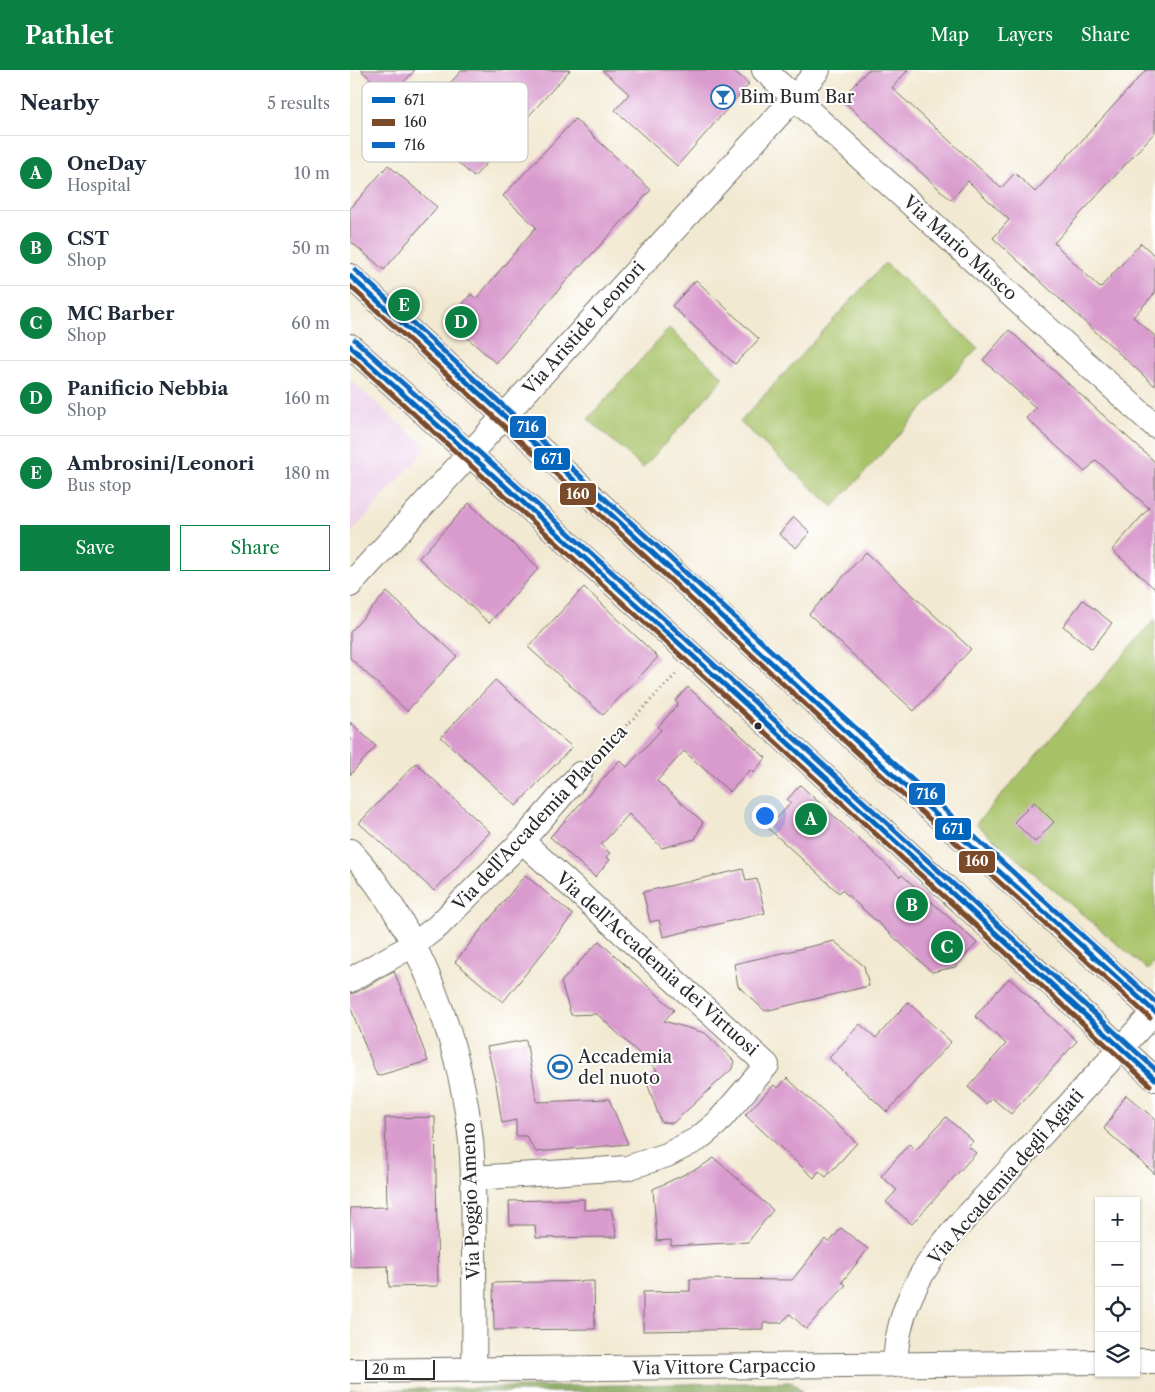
<!DOCTYPE html>
<meta charset="utf-8">
<style>
:root{--surface:#fff;--page:#f6f6f7;--text:#1f2937;--muted:#747a83;--line:#e0e1e3;--accent:#0b8043}
body{margin:0;font-family:"Libre Caslon Text",serif;background:var(--page);color:var(--text)}
.controls{position:absolute;right:15px;bottom:15px;display:grid;overflow:hidden;border-radius:0px;box-shadow:0 1px 4px #0004}
.controls button{width:45px;height:45px;display:grid;place-items:center;padding:0;border:0;border-bottom:1px solid var(--line);background:var(--surface);color:var(--text);font:25px sans-serif}
.scale{position:absolute;left:15px;bottom:12px;width:70px;box-sizing:border-box;padding-left:5px;border:2px solid #2b2b2b;border-top:0;font-size:14px;line-height:18px;white-space:nowrap;color:#2b2b2b;-webkit-text-stroke:4px #fff;paint-order:stroke}
.you{position:absolute;left:414px;top:745px;width:18px;height:18px;margin:-12px;border:4px solid #fff;border-radius:50%;background:#1a73e8;box-shadow:0 0 0 8px #1a73e833}
.badge{display:grid;place-items:center;width:32px;height:32px;border-radius:50%;background:var(--accent);color:#fff;font-size:16px;font-weight:700}
.pin{position:absolute;translate:-50% -50%;border:2px solid #fff;box-shadow:0 1px 5px #0006}
.list{margin:0;padding:0;list-style:none}
h2{display:flex;justify-content:space-between;align-items:center;height:65px;margin:0;padding:0 20px;font-size:21px}
h2 small{font-size:16px;font-weight:400;color:var(--muted)}
.list li{display:grid;grid-template-columns:32px 1fr auto;gap:15px;align-items:center;box-sizing:border-box;height:75px;padding:0 20px;border-top:1px solid var(--line)}
.list b{display:block;font-size:19px;white-space:nowrap}
.list p{margin:0;font-size:16px;white-space:nowrap;color:var(--muted)}
.list em{font-size:16px;font-style:normal;color:var(--muted)}
.actions{display:flex;gap:10px;padding:15px 20px}
.actions a{flex:1;padding:11px 0;border:1px solid var(--accent);border-radius:0px;text-align:center;font-size:18px;color:var(--accent)}
.actions .main{background:var(--accent);color:#fff}
.icon{flex:none;width:28px;height:28px;fill:none;stroke:currentColor;stroke-width:2;stroke-linecap:round;stroke-linejoin:round}
.map{position:relative;flex:none;width:805px;height:1322px;overflow:hidden}
header{display:flex;align-items:center;gap:30px;box-sizing:border-box;height:70px;padding:0 25px;background:var(--accent);color:#fff}
header strong{font-size:24px}
nav{display:flex;gap:28px;margin-inline-start:auto;font-size:18px}
main{display:flex}
aside{flex:1;background:var(--surface)}
.map>svg:first-child{display:block}
.built{fill:#ecd1ea}
.green{fill:#a8c268;stroke:#6a764a}
.forest{fill:#86a85c;stroke:#586a44}
.building{fill:#d99bce}
.lines{fill:none;stroke-linecap:round;stroke-linejoin:round}
.minor-casing{stroke:#716e65;stroke-width:26}
.path{stroke:#716e65;stroke-width:3;stroke-dasharray:1 4;stroke-linecap:butt}
.minor{stroke:#fff;stroke-width:24}
.bus-1-casing{stroke:#fff;stroke-width:9}
.bus-2-casing{stroke:#fff;stroke-width:9}
.bus-3-casing{stroke:#fff;stroke-width:9}
.bus-1{stroke:#0065bd;stroke-width:5}
.bus-2{stroke:#7a4b2a;stroke-width:5}
.bus-3{stroke:#0c69bf;stroke-width:5}
.bus-dot{fill:#2b2b2b;stroke:#fff;stroke-width:2}
.labels{text-anchor:middle;dominant-baseline:central;stroke-width:4;stroke-linejoin:round;paint-order:stroke}
.poi-label{font-size:18px;fill:#2b2b2b;stroke:#fff;text-anchor:start}
.street-label{font-size:18px;fill:#2b2b2b;stroke:#fff}
.key{fill:#fff;stroke:#bfbfbf;stroke-width:1}
.key-label{font-size:14px;fill:#2b2b2b}
.line-badge{stroke:#fff;stroke-width:2}
.badge-label{font-size:14px;text-anchor:middle;font-weight:bold;fill:#fff}
</style>
<header>
<strong>Pathlet</strong>
<nav><a>Map</a><a>Layers</a><a>Share</a></nav>
</header>
<main>
<aside>
<h2>Nearby<small>5 results</small></h2>
<ul class="list">
<li><span class="badge">A</span><div><b>OneDay</b><p>Hospital</p></div><em>10 m</em></li>
<li><span class="badge">B</span><div><b>CST</b><p>Shop</p></div><em>50 m</em></li>
<li><span class="badge">C</span><div><b>MC Barber</b><p>Shop</p></div><em>60 m</em></li>
<li><span class="badge">D</span><div><b>Panificio Nebbia</b><p>Shop</p></div><em>160 m</em></li>
<li><span class="badge">E</span><div><b>Ambrosini/Leonori</b><p>Bus stop</p></div><em>180 m</em></li>
</ul>
<div class="actions"><a class="main">Save</a><a>Share</a></div>
</aside>
<div class="map">
<svg width="805" height="1322" viewBox="0 0 805 1322">
<rect width="100%" height="100%" fill="#fff"/>
<filter id="ink" filterUnits="userSpaceOnUse"><feTurbulence type="fractalNoise" baseFrequency=".02" numOctaves="2"/><feDisplacementMap in="SourceGraphic" scale="10" xChannelSelector="R" yChannelSelector="G"/><feConvolveMatrix kernelMatrix="1 2 1 2 8 2 1 2 1" color-interpolation-filters="sRGB"/></filter>
<filter id="wash" filterUnits="userSpaceOnUse"><feTurbulence type="fractalNoise" baseFrequency=".0096" numOctaves="4" result="noise"/><feDisplacementMap in="SourceGraphic" scale="20" xChannelSelector="R" yChannelSelector="G"/><feGaussianBlur stdDeviation="1.12" result="paint"/><feColorMatrix in="noise" values="0 0 0 0 0 0 0 0 0 0 0 0 0 0 0 0 0 1.4 0 .05"/><feComposite in="paint" operator="in"/></filter>
<g filter="url(#wash)">
<rect width="100%" height="100%" fill="#f2e9d2"/>
<path class="built" d="M0 310 77 378 0 464Z"/>
<path class="green" d="M535 193 628 278 483 437 390 352Z
M319 258 374 308 293 398 238 349Z
M805 549V892L798 900 626 754Z"/>
<path class="forest" d="M443 1312 453 1322H0V1320Z"/>
<g id="blocks">
<path class="building" d="M11 0H65L40 27Z
M112 0H220L124 107 64 53Z
M252 0H383L399 14 327 96 265 40 279 24Z
M518 0H558L542 18 651 118 665 103 685 122 796 0H805V62L704 173 750 218 791 173 805 186V223L783 247 805 266V316L643 168 659 150 618 111 601 130 491 29Z
M225 49 301 120 230 197 229 196 146 293 98 251 121 224 126 229 186 157 153 126Z
M38 95 87 137 34 200 0 171V139Z
M346 210 409 269 385 294 322 236Z
M659 260 805 392V519L762 480 799 438 746 390 735 402 676 348 686 338 633 290Z
M119 433 189 498 139 553 69 488Z
M444 447 460 462 446 478 429 464Z
M516 482 621 579 564 641 459 544Z
M234 517 308 587 253 645 178 577Z
M37 522 107 586 57 641 0 588V562Z
M733 530 762 553 742 579 713 556Z
M145 610 222 677 166 736 91 667Z
M338 617 416 688 403 703 400 700 380 722 334 681 307 711 353 752 345 769 312 778 279 744 251 775 260 783 256 787 260 790 245 807 200 767 270 690 277 697 311 660 308 657 328 634 325 631Z
M0 652 26 676 0 705Z
M66 693 140 762 84 821 9 753Z
M450 715 550 807 552 805 627 873 605 897 582 902 492 820 489 823 418 758 441 733 437 730Z
M684 732 704 752 685 772 664 752Z
M393 799 396 811 407 809 415 843 313 867 309 850 300 852 293 822Z
M175 805 223 845 153 932 105 892Z
M249 871 324 940 314 951 355 963 384 991 382 999 323 1053 311 1052 296 1010 307 1000 247 944 221 945 211 912Z
M484 871 514 896 519 916 415 941 388 916 384 894Z
M44 901 78 991 27 1006 0 936V924L7 922Z
M659 908 727 971 661 1044 642 1028 636 1034 618 1017 656 974 625 946Z
M558 932 601 972 537 1042 479 988 510 954 526 968Z
M176 970 187 1032 259 1029 278 1074 186 1082 176 1066H166V1050L152 1053 146 1014 137 977Z
M437 1008 507 1073 476 1107 469 1101 464 1108 395 1045 424 1015 428 1018Z
M776 1025 805 1049V1104L754 1059Z
M85 1047 88 1216 39 1217 38 1196 0 1197V1138L37 1137 35 1048Z
M596 1047 623 1071 618 1076 626 1083 562 1154 536 1132 547 1120 531 1106 559 1074 566 1080Z
M364 1088 423 1140 398 1172 321 1176V1170L307 1171 303 1119 350 1097Z
M234 1129V1140L261 1139 267 1167 186 1168 185 1155H160L159 1131Z
M491 1158 518 1179 492 1212 496 1215 456 1259 440 1244 431 1253H413V1259L293 1261V1222L340 1221V1209L442 1210 475 1169 479 1173Z
M244 1211 245 1259 144 1260 143 1213Z"/>
</g>
</g>
<g filter="url(#ink)">
<use href="#blocks" fill-opacity="0" stroke="#716e65" stroke-width="1"/>
<g class="lines">
<g class="minor-casing">
<path id="minor" d="M414 0 805 356
M0 206 185 374 570 730 805 942
M0 276 343 586 805 1009
M0 515 445 27 468 0
M0 781C69 856 110 970 121 1071 124 1105 123 1140 124 1174 124 1216 125 1257 124 1299
M0 910 63 875 88 856 172 771 230 704
M123 1108 277 1098 317 1085 348 1069 367 1053 417 995 172 771
M786 1291H805
M545 1295C546 1267 553 1240 566 1215 586 1175 622 1142 651 1109 702 1053 754 997 805 941
M0 1301 749 1292"/>
</g>
<path class="path" d="M245 688 327 603"/>
<use href="#minor" class="minor"/>
<g class="bus-1-casing">
<path id="bus-1" d="M0 206 185 374 570 730 805 942
M0 276 343 586 805 1009"/>
</g>
<g class="bus-2-casing">
<path id="bus-2" d="M0 216 180 380 565 736 800 948
M0 286 338 592 800 1015"/>
</g>
<g class="bus-3-casing">
<path id="bus-3" d="M5 200C273 443 537 690 805 932
M5 270 348 580 805 999"/>
</g>
<use href="#bus-1" class="bus-1"/>
<use href="#bus-2" class="bus-2"/>
<use href="#bus-3" class="bus-3"/>
</g>
</g>
<defs>
<g id="bar-ring" transform="scale(1.25)"><circle r="9.5" fill="#fff" stroke="#1f6fb2" stroke-width="1.5"/><path d="M-6-5H6L.8 .8V4.5H3.5V6h-7V4.5H-.8V.8Z" fill="#1f6fb2"/></g>
<g id="stadium-ring" transform="scale(1.25)"><circle r="9.5" fill="#fff" stroke="#1f6fb2" stroke-width="1.5"/><path d="M0-5a6.5 5 0 1 0 0 10a6.5 5 0 1 0 0-10ZM-3.5-1.8h7v3.6h-7Z" fill="#1f6fb2"/></g>
</defs>
<g fill-rule="evenodd">
<use href="#bar-ring" x="373" y="27"/>
<use href="#stadium-ring" x="210" y="997"/>
</g>
<circle class="bus-dot" cx="408" cy="656" r="4.5"/>
<g class="labels">
<g class="poi-label">
<text x="390" y="27">Bim Bum Bar</text>
<text x="228" y="987">Accademia<tspan x="228" dy="21">del nuoto</tspan></text>
</g>
<g class="street-label">
<text transform="translate(610 178) rotate(42)">Via Mario Musco</text>
<text transform="translate(234 258) rotate(-48)">Via Aristide Leonori</text>
<text transform="translate(190 748) rotate(-47)">Via dell'Accademia Platonica</text>
<text transform="translate(307 894) rotate(42)">Via dell'Accademia dei Virtuosi</text>
<text transform="translate(656 1107) rotate(-49)">Via Accademia degli Agiati</text>
<text transform="translate(121 1131) rotate(-92)">Via Poggio Ameno</text>
<text transform="translate(374 1297) rotate(-1)">Via Vittore Carpaccio</text>
</g>
</g>
<rect x="12" y="12" width="166" height="80" rx="8" class="key"/>
<rect x="22" y="27" width="23" height="6" fill="#0065bd"/>
<rect x="22" y="49" width="23" height="7" fill="#7a4b2a"/>
<rect x="22" y="72" width="23" height="6" fill="#0c69bf"/>
<g class="key-label">
<text x="54" y="35">671</text>
<text x="54" y="57">160</text>
<text x="54" y="80">716</text>
</g>
<g class="line-badge">
<rect x="159" y="345" width="38" height="24" rx="5" fill="#0c69bf"/>
<rect x="183" y="377" width="38" height="24" rx="5" fill="#0065bd"/>
<rect x="209" y="412" width="38" height="24" rx="5" fill="#7a4b2a"/>
<rect x="558" y="712" width="38" height="24" rx="5" fill="#0c69bf"/>
<rect x="584" y="747" width="38" height="24" rx="5" fill="#0065bd"/>
<rect x="608" y="780" width="38" height="24" rx="5" fill="#7a4b2a"/>
</g>
<g class="badge-label">
<text x="178" y="362">716</text>
<text x="202" y="394">671</text>
<text x="228" y="429">160</text>
<text x="577" y="729">716</text>
<text x="603" y="764">671</text>
<text x="627" y="796">160</text>
</g>
</svg>
<div class="controls">
<button>+</button>
<button>−</button>
<button><svg class="icon" aria-label="locate" viewBox="0 0 24 24"><circle cx="12" cy="12" r="6"/><path d="M12 2v4M12 18v4M2 12h4M18 12h4"/></svg></button>
<button><svg class="icon" aria-label="layers" viewBox="0 0 24 24"><path d="M12 4l9 5-9 5-9-5zM3 14l9 5 9-5"/></svg></button>
</div>
<div class="scale">20 m</div>
<div class="you"></div>
<div class="pin badge" style="left:461px;top:749px">A</div>
<div class="pin badge" style="left:562px;top:835px">B</div>
<div class="pin badge" style="left:597px;top:877px">C</div>
<div class="pin badge" style="left:111px;top:252px">D</div>
<div class="pin badge" style="left:54px;top:235px">E</div>
</div>
</main>
